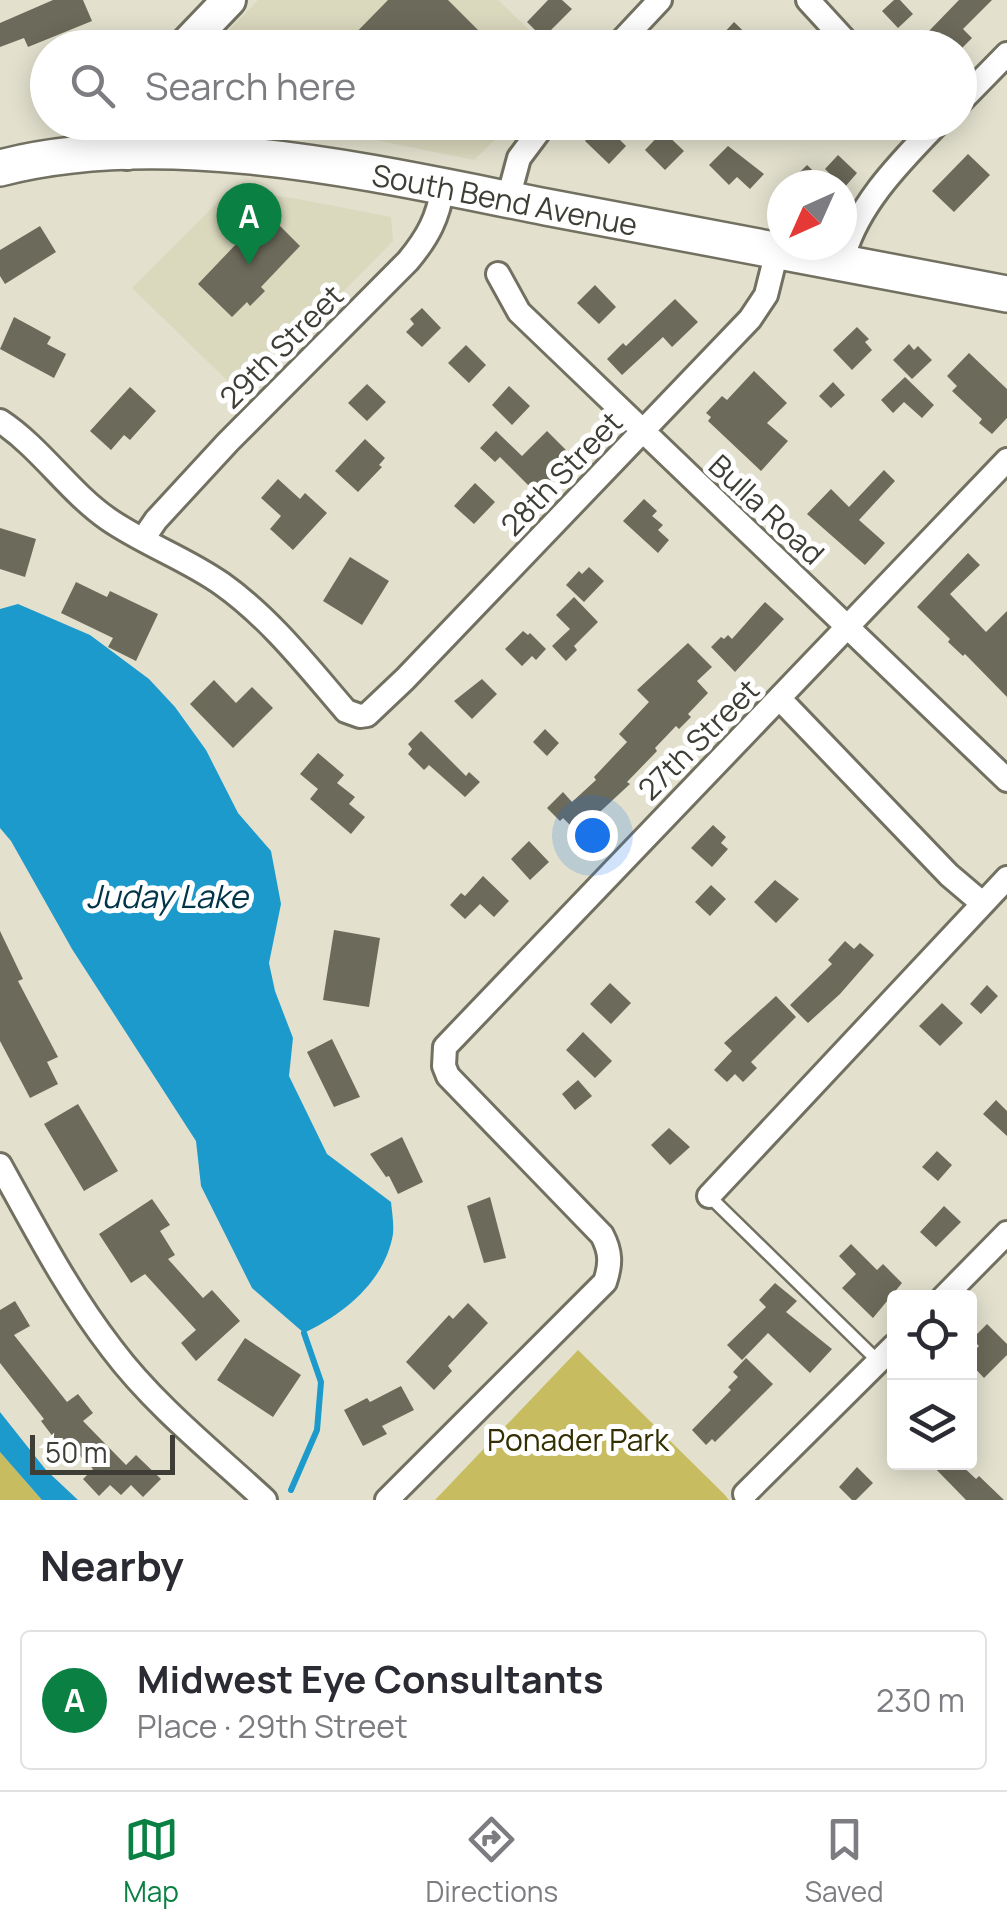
<!DOCTYPE html>
<meta charset="utf-8">
<style>
:root{--surface:#fff;--page:#f7f7f7;--text:#2b2b33;--muted:#7c7c81;--line:#e1e1e2;--accent:#0b8043}
body{margin:0;font-family:Manrope,sans-serif;background:var(--page);color:var(--text)}
.controls{position:absolute;right:30px;bottom:30px;display:grid;overflow:hidden;border-radius:10px;box-shadow:0 5px 25px #0003}
.controls button{width:90px;height:90px;display:grid;place-items:center;padding:0;border:0;border-bottom:2px solid var(--line);background:var(--surface);color:var(--text);font:50px sans-serif}
.compass{position:absolute;left:767px;top:170px;width:90px;height:90px;border-radius:50%;background:var(--surface);box-shadow:0 5px 25px #0003;rotate:225deg}
.scale{position:absolute;left:30px;bottom:25px;width:145px;box-sizing:border-box;padding-left:10px;border:5px solid #3e3d36;border-top:0;font-size:28px;line-height:35px;white-space:nowrap;color:#3e3d36;-webkit-text-stroke:8px #fff;paint-order:stroke}
.you{position:absolute;left:592px;top:835px;width:35px;height:35px;margin:-25px;border:8px solid #fff;border-radius:50%;background:#1a73e8;box-shadow:0 0 0 15px #1a73e833}
.badge{display:grid;place-items:center;width:65px;height:65px;border-radius:50%;background:var(--accent);color:#fff;font-size:32px;font-weight:700}
.pin{position:absolute;translate:-50% -82px;filter:drop-shadow(0 2px 5px #0008)}
.pin::after{content:'';position:absolute;top:52px;width:35px;height:30px;background:inherit;clip-path:polygon(0 0,100% 0,50% 100%)}
.list{margin:0;padding:0;list-style:none}
h2{display:flex;justify-content:space-between;align-items:center;height:130px;margin:0;padding:0 40px;font-size:42px}
h2 small{font-size:32px;font-weight:400;color:var(--muted)}
.list li{display:grid;grid-template-columns:65px 1fr auto;gap:30px;align-items:center;box-sizing:border-box;height:140px;margin:0 20px 20px;padding:0 20px;border:2px solid var(--line);border-radius:10px}
.list b{display:block;font-size:38px;white-space:nowrap}
.list p{margin:0;font-size:32px;white-space:nowrap;color:var(--muted)}
.list em{font-size:32px;font-style:normal;color:var(--muted)}
.icon{flex:none;width:55px;height:55px;fill:none;stroke:currentColor;stroke-width:2;stroke-linecap:round;stroke-linejoin:round}
.map{position:relative;flex:none;width:1007px;height:1500px;overflow:hidden}
.search{position:absolute;background:var(--surface);box-shadow:0 5px 25px #0003;left:30px;right:30px;top:30px;height:110px;display:flex;align-items:center;gap:25px;box-sizing:border-box;padding:0 35px;border-radius:55px;color:var(--muted);font-size:38px}
.sheet{height:290px;background:var(--surface)}
nav{display:flex;justify-content:space-around;align-items:center;box-sizing:border-box;height:140px;border-top:2px solid var(--line);background:var(--surface);font-size:28px;color:var(--muted)}
nav a{display:grid;justify-items:center;gap:5px}
nav .on{color:var(--accent)}
.map>svg:first-child{display:block}
.built{fill:#dad8bd}
.green{fill:#c7bd60}
.water{fill:#1c9acb}
.lines{fill:none;stroke-linecap:round;stroke-linejoin:round}
.stream{stroke:#1c9acb;stroke-width:6}
.building{fill:#6c6a5a}
.lane-casing{stroke:#727060;stroke-width:16}
.street-casing{stroke:#727060;stroke-width:28}
.secondary-casing{stroke:#727060;stroke-width:38}
.primary-casing{stroke:#727060;stroke-width:40}
.lane{stroke:#fff;stroke-width:11}
.street{stroke:#fff;stroke-width:22}
.secondary{stroke:#fff;stroke-width:32}
.primary{stroke:#fff;stroke-width:35}
.labels{text-anchor:middle;dominant-baseline:central;stroke-width:10;stroke-linejoin:round;paint-order:stroke}
.street-label{font-size:30px;fill:#3e3d36;stroke:#fff}
.park-label{font-size:30px;fill:#332f01;stroke:#fff}
.water-label{font-size:32px;font-style:italic;fill:#003448;stroke:#fff}
</style>
<div class="map">
<svg width="1007" height="1500" viewBox="0 0 1007 1500">
<rect width="100%" height="100%" fill="#e3e1ce"/>
<path class="built" d="M258 0H498L547 47 212 48Z
M244 123H512L474 160 371 139Z
M229 191 293 198 391 217 393 241 242 395 132 288Z"/>
<path class="green" d="M578 1350 724 1494 729 1500H435Z
M0 1452 42 1500H0Z"/>
<path class="water" d="M18 604 90 635 149 679 175 707 206 750 238 813 271 851 281 904 269 963 275 991 293 1038 289 1076 327 1154 391 1202C392 1212 394 1224 393 1234 385 1281 344 1314 304 1333L252 1288 201 1186 196 1141 72 949 11 841 0 828V609Z
M0 1412 46 1470 78 1500H42L0 1452Z"/>
<g class="lines">
<path class="stream" d="M291 1490 317 1430 321 1382 304 1333"/>
</g>
<path class="building" d="M53 0H83L92 21 28 47 24 38 0 47V23Z
M388 0H448L479 31 464 48H341Z
M548 0H562L572 9 543 38 527 22Z
M894 0H900L913 14 898 28 882 11Z
M959 0H992L963 29 972 38 962 48H944L928 32Z
M734 22 761 48H710Z
M603 123 626 146 609 164 585 141Z
M663 131 684 151 665 170 645 150Z
M728 146 764 174 750 189 737 177 729 185 709 165Z
M968 154 990 175 954 212 932 191Z
M838 155 857 173 844 188 825 169Z
M807 165 828 185H787Z
M272 218 300 246 261 287 265 291 250 306 247 302 232 317 198 284 260 219 266 225Z
M40 226 56 252 5 284 0 276V250Z
M595 285 616 307 599 324 577 303Z
M675 299 698 322 672 347 663 337 622 375 607 359 623 343 626 346Z
M422 308 441 328 422 347 406 332 414 324 410 319Z
M14 317 51 337 47 344 66 354 54 378 0 349Z
M857 327 869 339 865 342 872 350 852 370 833 350Z
M909 344 914 350 918 346 932 360 912 379 893 360Z
M466 345 486 365 469 383 448 363Z
M969 353 1007 389V418L992 434 979 423 982 419 952 391 957 386 947 376Z
M754 371 787 403 767 423 788 441 761 471 708 421 711 417 706 413 722 396 727 400Z
M905 377 934 405 922 418 904 402 893 413 881 400Z
M833 382 845 395 831 408 819 396Z
M367 384 386 402 367 421 348 403Z
M509 386 530 406 512 425 492 405Z
M130 387 156 411 130 440 124 435 111 450 90 431Z
M496 431 522 456 547 431 567 451 546 472 552 479 537 494 500 457 495 462 480 448Z
M365 439 385 458 379 465 382 467 358 492 335 471Z
M884 470 895 481 859 520 885 543 865 565 807 514 831 489 849 507Z
M278 479 300 499 305 493 327 513 293 550 270 529 281 516 261 498Z
M475 483 495 502 474 524 454 506Z
M644 499 657 511 652 516 663 525 658 530 669 540 658 553 623 521Z
M0 528 36 539 25 577 0 569Z
M968 553 980 565 950 594 986 632 1007 611V697L965 654 963 656 948 642 950 639 917 607Z
M350 557 389 581 362 625 323 601Z
M589 567 604 581 584 602 566 585 579 571 582 574Z
M76 582 107 597 110 591 158 614 136 661 108 647 113 638 61 613Z
M574 597 598 622 574 646 577 650 566 661 552 646 570 629 556 615Z
M765 602 784 619 735 672 711 647 721 637 724 639 728 635 732 639Z
M523 631 528 635 530 633 546 649 536 660 532 656 522 666 505 649Z
M688 643 712 667 697 681 708 693 688 714 691 717 679 729 676 726 655 748 657 751 627 782 630 784 589 822 591 825 580 835 563 818 560 821 547 808 563 792 572 802 596 780 594 777 627 742 619 734 649 702 637 690Z
M482 679 497 694 472 719 454 701Z
M214 680 236 703 252 687 273 708 233 748 190 704Z
M545 729 559 743 547 756 533 742Z
M421 731 466 776 469 772 480 782 465 797 429 765 424 770 408 754 412 749 408 744Z
M318 753 344 775 337 783 355 797 349 804 365 817 351 834 310 799 318 789 300 774Z
M713 825 726 837 721 843 728 849 712 867 691 848Z
M529 841 549 862 530 880 511 859Z
M483 876 509 901 494 917 480 904 465 919 450 905 461 893 465 896Z
M775 880 799 899 776 923 754 902Z
M711 885 726 899 710 916 695 902Z
M334 930 380 938 369 1007 323 1000Z
M0 931 23 979 18 981 58 1057 47 1062 58 1084 30 1098 0 1041Z
M845 941 854 949 860 943 874 955 840 994 808 1023 790 1005 832 964 828 960Z
M610 983 631 1003 611 1024 590 1004Z
M987 985 998 996 981 1014 970 1004Z
M776 996 796 1017 751 1062 757 1068 743 1082 735 1074 727 1082 714 1070 732 1051 724 1043Z
M942 1003 963 1023 940 1046 919 1026Z
M583 1032 612 1061 595 1078 566 1050Z
M332 1039 360 1097 334 1107 307 1052Z
M578 1080 592 1096 575 1110 562 1094Z
M996 1100 1007 1111V1136L983 1114Z
M78 1104 118 1171 84 1191 44 1124Z
M669 1128 690 1147 670 1165 651 1145Z
M402 1137 423 1182 398 1194 389 1176 386 1177 370 1154Z
M937 1151 952 1165 938 1181 922 1167Z
M490 1197 506 1258 484 1263 467 1206Z
M152 1199 170 1225 160 1231 175 1255 168 1259 203 1298 212 1290 240 1321 196 1361 181 1343 196 1330 145 1274 131 1283 99 1234Z
M944 1206 961 1222 936 1247 920 1232Z
M851 1244 877 1270 883 1264 902 1283 873 1318 842 1288 856 1274 839 1256Z
M775 1283 797 1301 786 1312 832 1349 810 1373 768 1333 742 1360 727 1345 766 1307 759 1300Z
M15 1301 30 1326 14 1335 67 1402 78 1394 93 1413 83 1421 126 1465 136 1455 161 1479 143 1497 131 1485 121 1495 110 1485 99 1496 83 1479 93 1469 62 1438 57 1442 41 1421 44 1419 0 1363V1310Z
M468 1303 488 1323 448 1366 452 1371 434 1390 406 1362 449 1315 453 1319Z
M987 1324 1007 1344V1355L984 1378 970 1363V1355L979 1346 972 1339Z
M245 1338 301 1375 273 1417 217 1380Z
M746 1358 773 1384 715 1442 712 1439 706 1445 692 1430 731 1390 728 1387 738 1377 733 1372Z
M401 1386 414 1410 382 1426 387 1434 363 1446 344 1410 367 1398 370 1402Z
M929 1462H958L976 1479 979 1476 1004 1500H966Z
M857 1467 873 1483 856 1500H852L839 1487Z"/>
<g class="lines">
<g class="lane-casing">
<path id="lane" d="M709 1196 879 1362"/>
</g>
<g class="street-casing">
<path id="street" d="M808 0 852 48
M615 48 660 0
M960 102 1007 54
M508 199 519 158 546 122
M842 263C854 208 900 162 939 122
M498 274 519 312 1007 780
M0 421C41 448 68 491 108 519 144 544 187 559 222 584 270 618 308 667 346 711L360 716 367 715 405 679 750 319 766 295 777 251
M143 539 156 520 228 442 408 261C428 237 438 218 443 187
M780 699 949 875 982 903
M0 1165C35 1228 68 1292 112 1349 154 1405 213 1452 265 1500
M709 1196 1007 878
M943 1298 1007 1233
M745 1494 894 1346
M387 1500 605 1282C611 1264 611 1252 602 1235L448 1076 444 1066 445 1047 1007 460"/>
</g>
<g class="secondary-casing">
<path id="secondary" d="M183 48 229 0
M127 153 131 122"/>
</g>
<g class="primary-casing">
<g id="primary">
<path id="s1" d="M0 168C171 124 377 174 546 207 700 236 853 265 1007 294"/>
</g>
</g>
<use href="#lane" class="lane"/>
<use href="#street" class="street"/>
<use href="#secondary" class="secondary"/>
<use href="#primary" class="primary"/>
</g>
<g class="labels">
<g class="street-label">
<text stroke="none"><textPath href="#s1" startOffset="510">South Bend Avenue</textPath></text>
<text transform="translate(281 346) rotate(-45)">29th Street</text>
<text transform="translate(561 473) rotate(-46)">28th Street</text>
<text transform="translate(767 509) rotate(43)">Bulla Road</text>
<text transform="translate(698 739) rotate(-45)">27th Street</text>
</g>
<g class="park-label">
<text x="578" y="1439">Ponader Park</text>
</g>
<g class="water-label">
<text x="167" y="896">Juday Lake</text>
</g>
</g>
</svg>
<div class="controls">
<button><svg class="icon" aria-label="locate" viewBox="0 0 24 24"><circle cx="12" cy="12" r="6"/><path d="M12 2v4M12 18v4M2 12h4M18 12h4"/></svg></button>
<button><svg class="icon" aria-label="layers" viewBox="0 0 24 24"><path d="M12 4l9 5-9 5-9-5zM3 14l9 5 9-5"/></svg></button>
</div>
<svg class="compass" viewBox="-18 -18 36 36"><path d="M0-13l5 13h-10z" fill="#e53935"/><path d="M0 13l5-13h-10z" fill="#7c7c81"/></svg>
<div class="scale">50 m</div>
<div class="you"></div>
<div class="pin badge" style="left:249px;top:265px">A</div>
<div class="search"><svg class="icon" aria-label="search" viewBox="0 0 24 24"><circle cx="10" cy="10" r="6"/><path d="M15 15l6 6"/></svg>Search here</div>
</div>
<section class="sheet">
<h2>Nearby<small></small></h2>
<ul class="list">
<li><span class="badge">A</span><div><b>Midwest Eye Consultants</b><p>Place · 29th Street</p></div><em>230 m</em></li>
</ul>
</section>
<nav>
<a class="on"><svg class="icon" aria-label="map" viewBox="0 0 24 24"><path d="M3 6l6-2 6 2 6-2v14l-6 2-6-2-6 2zM9 4v14M15 6v14"/></svg>Map</a>
<a><svg class="icon" aria-label="directions" viewBox="0 0 24 24"><path d="M12 3l9 9-9 9-9-9zM9 14v-3h6M13 9l2 2-2 2"/></svg>Directions</a>
<a><svg class="icon" aria-label="saved" viewBox="0 0 24 24"><path d="M7 4h10v16l-5-4-5 4z"/></svg>Saved</a>
</nav>
